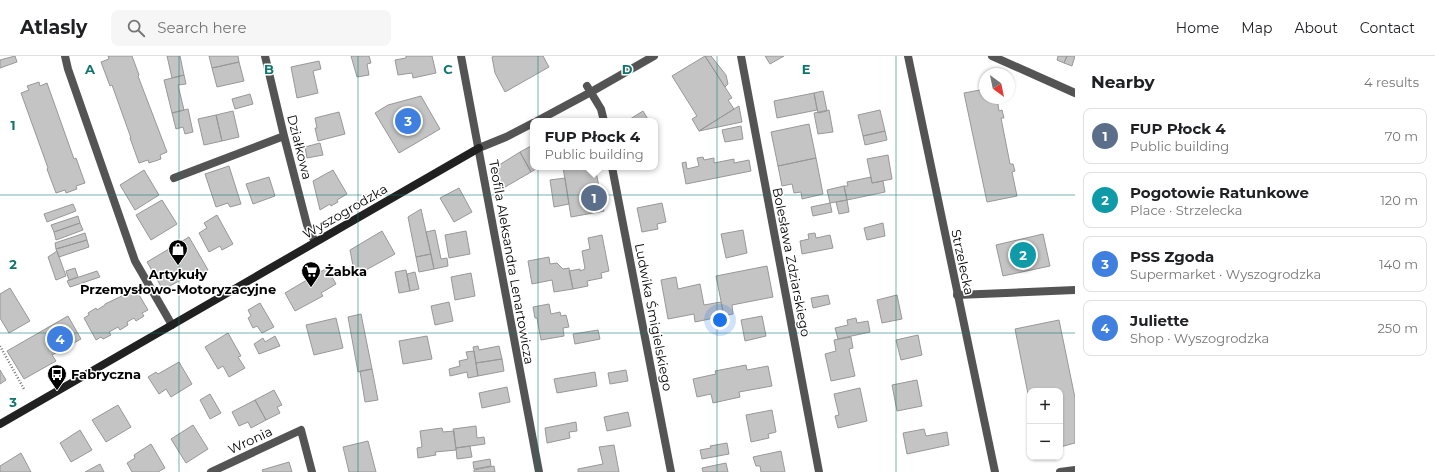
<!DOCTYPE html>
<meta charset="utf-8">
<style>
:root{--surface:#fff;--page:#f6f6f6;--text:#202124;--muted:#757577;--line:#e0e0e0;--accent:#0b8043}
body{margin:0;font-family:Montserrat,sans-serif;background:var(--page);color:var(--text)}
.controls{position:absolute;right:12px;bottom:12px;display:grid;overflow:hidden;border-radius:8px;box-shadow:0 1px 3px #0004}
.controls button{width:36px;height:36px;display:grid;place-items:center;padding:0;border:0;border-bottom:1px solid var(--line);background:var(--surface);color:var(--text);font:20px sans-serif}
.compass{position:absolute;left:979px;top:12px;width:36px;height:36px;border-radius:50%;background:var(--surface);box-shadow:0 1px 3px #0004;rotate:147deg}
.you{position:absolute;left:720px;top:264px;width:14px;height:14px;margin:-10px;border:3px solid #fff;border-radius:50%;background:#1a73e8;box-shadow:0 0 0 6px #1a73e833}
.badge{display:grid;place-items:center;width:26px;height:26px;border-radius:50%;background:var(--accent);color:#fff;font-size:13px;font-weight:700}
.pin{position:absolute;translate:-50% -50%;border:2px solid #fff;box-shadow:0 1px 4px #0006}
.popup{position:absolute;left:530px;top:62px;width:128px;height:52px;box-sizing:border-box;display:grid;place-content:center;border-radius:8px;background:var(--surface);filter:drop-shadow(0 1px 3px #0005);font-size:13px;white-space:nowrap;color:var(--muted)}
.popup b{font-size:15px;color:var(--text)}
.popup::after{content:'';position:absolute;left:50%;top:100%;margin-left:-8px;border:8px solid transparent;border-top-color:var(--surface)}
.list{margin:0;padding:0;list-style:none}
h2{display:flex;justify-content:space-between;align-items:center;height:52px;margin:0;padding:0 16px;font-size:17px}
h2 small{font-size:13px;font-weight:400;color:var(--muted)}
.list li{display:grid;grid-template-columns:26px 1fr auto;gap:12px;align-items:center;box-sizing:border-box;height:56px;margin:0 8px 8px;padding:0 8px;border:1px solid var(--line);border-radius:8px}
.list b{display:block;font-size:15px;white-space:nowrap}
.list p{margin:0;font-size:13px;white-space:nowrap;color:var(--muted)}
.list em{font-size:13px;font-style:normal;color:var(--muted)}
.icon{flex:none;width:22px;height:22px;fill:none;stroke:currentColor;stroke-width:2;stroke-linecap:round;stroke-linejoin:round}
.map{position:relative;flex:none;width:1075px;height:416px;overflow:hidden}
header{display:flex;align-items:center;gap:24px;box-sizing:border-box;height:56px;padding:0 20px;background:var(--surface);border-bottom:1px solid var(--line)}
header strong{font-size:19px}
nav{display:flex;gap:22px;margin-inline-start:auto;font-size:14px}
.search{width:280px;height:36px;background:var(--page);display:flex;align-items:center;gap:10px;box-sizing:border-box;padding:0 14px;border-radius:8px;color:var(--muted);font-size:15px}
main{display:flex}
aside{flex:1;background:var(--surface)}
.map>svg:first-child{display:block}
.building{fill:#c4c4c4;stroke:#989898}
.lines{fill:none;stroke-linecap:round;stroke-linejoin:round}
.path{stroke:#767676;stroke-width:2.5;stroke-dasharray:1 2;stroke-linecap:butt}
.lane{stroke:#545454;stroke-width:8}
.street{stroke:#545454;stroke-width:8}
.secondary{stroke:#212121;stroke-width:8}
.grid{fill:none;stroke:#0f766e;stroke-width:1;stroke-opacity:0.55}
.labels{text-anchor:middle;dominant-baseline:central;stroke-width:3;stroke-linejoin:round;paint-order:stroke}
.street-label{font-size:13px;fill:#000;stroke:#fff}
.poi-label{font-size:13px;font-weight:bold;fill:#000;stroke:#fff;text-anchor:start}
.grid-label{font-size:13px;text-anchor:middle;font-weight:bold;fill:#0f766e;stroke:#fff;stroke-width:3;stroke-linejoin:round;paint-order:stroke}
</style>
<header>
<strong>Atlasly</strong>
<div class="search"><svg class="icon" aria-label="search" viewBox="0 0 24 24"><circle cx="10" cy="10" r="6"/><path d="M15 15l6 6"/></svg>Search here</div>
<nav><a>Home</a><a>Map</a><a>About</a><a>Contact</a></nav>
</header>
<main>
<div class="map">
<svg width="1075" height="416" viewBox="0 0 1075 416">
<rect width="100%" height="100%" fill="#fff"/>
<path class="building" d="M15 0 17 6 0 12V4Z
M108 0H132L139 19 138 20 167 96 160 99 161 103 149 107 148 104 139 107 130 82H131L112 29 110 30 101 6 109 3Z
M167 0H180L184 19 172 22Z
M209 0H238L239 6 212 12Z
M351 0H369L371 7 367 8 369 19 357 21Z
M406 0H432L436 17 413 22 412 17 398 19 395 4 406 2Z
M494 0H543L549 11 505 36 495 17 492 1Z
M705 0 732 42 728 44 734 53 699 75 692 63 697 60 672 20Z
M705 0H711L726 19 728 28 725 31Z
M765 0H784L770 8Z
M1058 0H1067L1064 7 1057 4Z
M1067 0H1075L1072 10 1064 7Z
M319 5 321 13 313 15 318 37 297 42 291 11Z
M239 6 244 25 217 31 212 12Z
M184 19 186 28 178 29 184 54 172 57 164 24Z
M39 26 40 30 47 27 74 103 76 102 85 127 76 130 77 133 66 137 65 134 56 137 47 113 48 112 21 37 29 34 27 30Z
M985 33V42H997L999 55 1002 54 1004 62H1001L1010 108H1013L1015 115 1012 116 1017 140 987 146 964 37Z
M823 35 827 55 818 57 814 37Z
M814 37 817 54 777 62 774 45Z
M250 38 253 48 235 53 232 43Z
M421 40 440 73 399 97 375 57 388 49Z
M739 50 742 66 699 75 734 53Z
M188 53 193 76 185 78 183 71 176 73 172 57Z
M829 54 833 76 818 78 814 57Z
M880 54 885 75 863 80 858 59Z
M233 55 239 81 222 85 216 59Z
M643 55 649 65H627Z
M339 56 345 78 318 85 315 72H317L315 62Z
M216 59 222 85 204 89 198 63Z
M809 68 816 102 778 110 771 76Z
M741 70 743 83 725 86 722 74Z
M885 75 887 84 865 89 863 80Z
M320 87 323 99 307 102 305 91Z
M531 90 533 94V111H539L531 116 520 96Z
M520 96 531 116 500 134 496 114 499 109Z
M888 99 892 123 872 127 867 103Z
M703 101 704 104 714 102V107L734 103V107L749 104 751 115 686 128 682 107 686 106 687 113 699 110 697 102Z
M816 102 823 138 802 143 801 136 794 137 792 128 782 130 778 110Z
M229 110 241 148 230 151 228 147 216 151 205 118Z
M563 111H595L604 155 571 161Z
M144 114 159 139 135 154 120 129Z
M333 114 347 138 337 144 338 146 331 150 330 148 320 154 313 125Z
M269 121 275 140 253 148 246 128Z
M871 121 872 127 883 125 885 136 847 144 844 130H848L847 126Z
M565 122 569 148 554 151 550 124Z
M844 130 847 144 830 147 827 134Z
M459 132 472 156 454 166 440 142Z
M162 144 177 168 151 184 136 159Z
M847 144 849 156 839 158 836 146Z
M662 147 666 166 657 168 658 173 642 176 637 152Z
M830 147 832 156 813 160 811 151Z
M73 148 76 155 47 166 44 158Z
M421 153 431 198 416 201 408 161Z
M217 159 233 188 222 194 220 190 209 196 199 177 207 172 204 167Z
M78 160 80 167 54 176 51 169Z
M80 167 83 174 56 184 54 176Z
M883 167 885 180 867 184 864 172Z
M435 174 441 203 447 202 448 210 434 213 426 176Z
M743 174 747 197 726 202 721 178Z
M382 175 395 198 355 220 350 194Z
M466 175 470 198 449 202 445 179Z
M85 177 87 184 56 193 55 187Z
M815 177 816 182 830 179 833 192 802 198 800 185 809 183 808 178Z
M1043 178 1050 210 1003 220 996 189Z
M602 179 609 215 601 217 602 222 587 225 588 230 573 233 569 215 580 213V215L585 213 582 195 590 193 588 182Z
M189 181 208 214 194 223 191 218 163 234 147 206Z
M87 184 89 191 59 201 56 193Z
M57 195 66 220 56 224 48 201Z
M431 198 434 213 419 216 416 201Z
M549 201 550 208 557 207 563 213 569 212 573 233 554 236 552 224 532 228 528 205Z
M767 210 773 241 732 249 733 258 724 260 716 220Z
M75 212 78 221 69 224 66 215Z
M327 212 336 228 321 237 323 240 295 255 285 237Z
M406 214 410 235 399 237 395 216Z
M97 215 100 221 70 231 67 225Z
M415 216 419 233 410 235 407 218Z
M471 217 475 240 455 244 451 221Z
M676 221 678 233 700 228 704 249 721 246 724 260 695 266 694 258 668 263 661 224Z
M10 232 30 265 9 277 0 262V238Z
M135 232 148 254 142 257 144 260 136 265 134 262 127 266 128 269 120 274 118 271 109 276 111 279 103 283 101 281 96 284 84 262 89 259 88 257 96 252 97 254 105 249V248L122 240 121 239 129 234 130 236Z
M828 239 830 248 813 252 811 242Z
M897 239 902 263 882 267 877 244Z
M449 246 453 265 435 269 431 250Z
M260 247 274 271 262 277 257 270 253 272 248 262 251 260 248 254Z
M549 248 551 258 560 256 561 260 566 259 569 271 563 272 564 280 541 284 537 262H535L533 251Z
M361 258 372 313 358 316 348 261Z
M68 260 81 283 52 299 56 305 24 323 7 295Z
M762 260 766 280 745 285 741 264Z
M336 262 343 292 314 299 306 269Z
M856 262 857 267 868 265 870 276 838 283 835 272 848 269 847 264Z
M1059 264 1075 342V387L1060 391V335H1030V348L1015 273Z
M598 274 600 283 575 288 573 278Z
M228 277 241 300 238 301 245 312 229 321 223 310 218 313 205 291Z
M918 279 922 299 901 304 896 284Z
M275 280 280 290 259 298 254 288 263 282 265 286Z
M427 280 432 303 403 308 399 285Z
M851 281 853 292 849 293 855 320 831 325 825 298 836 295 834 284Z
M478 290 479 294 499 290 502 303 476 307 473 291Z
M474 295 478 320 468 322 467 316 450 320 449 313 460 310 459 305 468 303 466 296Z
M502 303 504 315 478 320 476 307Z
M179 306 192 328 171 341 166 333 159 338 148 321 156 316 158 318Z
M746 309 747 314 768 310 772 330 739 336 740 341 713 347 711 338 697 341 693 323 716 318 715 315Z
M372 313 378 344 365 346 360 315Z
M0 314 6 324 0 328Z
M626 314 628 325 610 328 608 317Z
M595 316 597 330 557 337 554 323Z
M917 324 922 350 897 355 892 329Z
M507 331 510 346 482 352 479 337Z
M860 332 867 365 838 372 835 360 839 359 834 338Z
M274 334 282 349 277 351 280 357 266 364 255 344Z
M210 338 221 357 210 363 200 344Z
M255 344 266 364 251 372 248 366 239 370 232 356Z
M118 349 131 371 106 386 92 364Z
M772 354 776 376 768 378 769 382 751 386 746 359Z
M628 356 631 370 607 375 604 361Z
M576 366 577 375 569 376 570 382 547 387 545 372Z
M193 369 208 393 186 407 171 383Z
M476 370 477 382 484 381 485 388 456 392 453 373Z
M442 372 443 376 454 375 456 394 435 396 436 399 418 402 417 392 422 391 420 375Z
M924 373 926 380 947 376 949 389 907 398 903 377Z
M80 374 92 394 71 406 60 387Z
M368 385 376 416H349L343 391Z
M727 387 729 398 702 403 700 394 711 392 710 390Z
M151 388 165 412 158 416H132L127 407 135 402 134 399Z
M614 389 619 416H578V413L603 408 599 391Z
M470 390 472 401 457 403 456 392Z
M781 395 785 416H761L760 410H756L753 401Z
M21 397 31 416H0V410Z
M490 403 491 410 474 413 473 406Z
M289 406 292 416H263L262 414Z
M726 407 728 416H703L702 412Z
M100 408 104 416H85Z
M494 410 495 416H474V414Z"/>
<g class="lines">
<path class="path" d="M0 290 24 333"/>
<path class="lane" d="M957 239 1075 234
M1060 416 1075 414"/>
<path class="street" d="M65 0 68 13 135 205 172 269
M265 0 284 80 307 169 315 186
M461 0 539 416
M741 0 819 416
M908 0 995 416
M992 0 1075 37
M587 30 601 53 604 65
M537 65 591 36 654 0
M479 92 506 81 533 67
M612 111 671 416
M174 122 284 80
M211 416 301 374 312 416"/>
<path class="secondary" d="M0 368 479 92"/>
</g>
<path class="grid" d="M179 0V416M358 0V416M538 0V416M717 0V416M896 0V416M0 139H1075M0 277H1075"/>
<defs>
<g id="shop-pin" transform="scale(1)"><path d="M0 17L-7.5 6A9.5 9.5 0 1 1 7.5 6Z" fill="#000" stroke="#fff"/><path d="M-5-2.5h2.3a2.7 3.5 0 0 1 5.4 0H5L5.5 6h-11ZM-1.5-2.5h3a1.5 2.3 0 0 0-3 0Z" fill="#fff"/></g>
<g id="supermarket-pin" transform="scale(1)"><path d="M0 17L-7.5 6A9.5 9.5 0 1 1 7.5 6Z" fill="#000" stroke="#fff"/><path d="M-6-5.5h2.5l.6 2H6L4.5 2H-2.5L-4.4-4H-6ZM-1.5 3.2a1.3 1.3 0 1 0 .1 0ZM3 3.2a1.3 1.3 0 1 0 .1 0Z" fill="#fff"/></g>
<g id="bus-pin" transform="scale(1)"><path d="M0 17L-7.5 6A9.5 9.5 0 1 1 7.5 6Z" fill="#000" stroke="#fff"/><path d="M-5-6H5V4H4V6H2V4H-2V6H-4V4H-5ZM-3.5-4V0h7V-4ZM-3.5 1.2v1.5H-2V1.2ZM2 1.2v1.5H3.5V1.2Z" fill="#fff"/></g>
</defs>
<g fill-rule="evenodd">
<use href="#shop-pin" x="178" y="193"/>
<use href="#supermarket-pin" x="311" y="215"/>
<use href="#bus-pin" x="57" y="318"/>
</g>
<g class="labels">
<g class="street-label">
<text transform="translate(300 91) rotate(76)">Działkowa</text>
<text transform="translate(345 155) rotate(-30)">Wyszogrodzka</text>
<text transform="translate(512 206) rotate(80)">Teofila Aleksandra Lenartowicza</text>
<text transform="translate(792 206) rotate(79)">Bolesława Zdziarskiego</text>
<text transform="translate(963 206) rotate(78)">Strzelecka</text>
<text transform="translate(654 261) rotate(79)">Ludwika Śmigielskiego</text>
<text transform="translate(250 384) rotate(-25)">Wronia</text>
</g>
<g class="poi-label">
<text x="325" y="215">Żabka</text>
<text x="178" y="218" text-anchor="middle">Artykuły<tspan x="178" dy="15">Przemysłowo-Motoryzacyjne</tspan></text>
<text x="71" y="318">Fabryczna</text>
</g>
</g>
<g class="grid-label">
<text x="90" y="18">A</text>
<text x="269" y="18">B</text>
<text x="448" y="18">C</text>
<text x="627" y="18">D</text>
<text x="806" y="18">E</text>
<text x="13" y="74">1</text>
<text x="13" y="213">2</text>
<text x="13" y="351">3</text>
</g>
</svg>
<div class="controls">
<button>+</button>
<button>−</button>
</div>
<svg class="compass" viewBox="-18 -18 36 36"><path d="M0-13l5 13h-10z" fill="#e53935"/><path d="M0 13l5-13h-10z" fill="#757577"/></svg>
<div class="you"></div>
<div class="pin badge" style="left:594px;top:142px;background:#5c6f8a">1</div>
<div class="popup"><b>FUP Płock 4</b>Public building</div>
<div class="pin badge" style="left:1023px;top:199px;background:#0f9aa8">2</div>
<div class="pin badge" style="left:408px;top:65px;background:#3f7fe0">3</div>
<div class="pin badge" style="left:60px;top:283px;background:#3f7fe0">4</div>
</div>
<aside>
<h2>Nearby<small>4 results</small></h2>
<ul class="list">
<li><span class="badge" style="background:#5c6f8a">1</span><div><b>FUP Płock 4</b><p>Public building</p></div><em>70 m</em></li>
<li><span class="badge" style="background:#0f9aa8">2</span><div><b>Pogotowie Ratunkowe</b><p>Place · Strzelecka</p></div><em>120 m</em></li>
<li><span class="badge" style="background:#3f7fe0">3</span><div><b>PSS Zgoda</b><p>Supermarket · Wyszogrodzka</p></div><em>140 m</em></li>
<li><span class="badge" style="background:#3f7fe0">4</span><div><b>Juliette</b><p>Shop · Wyszogrodzka</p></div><em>250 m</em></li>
</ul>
</aside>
</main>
